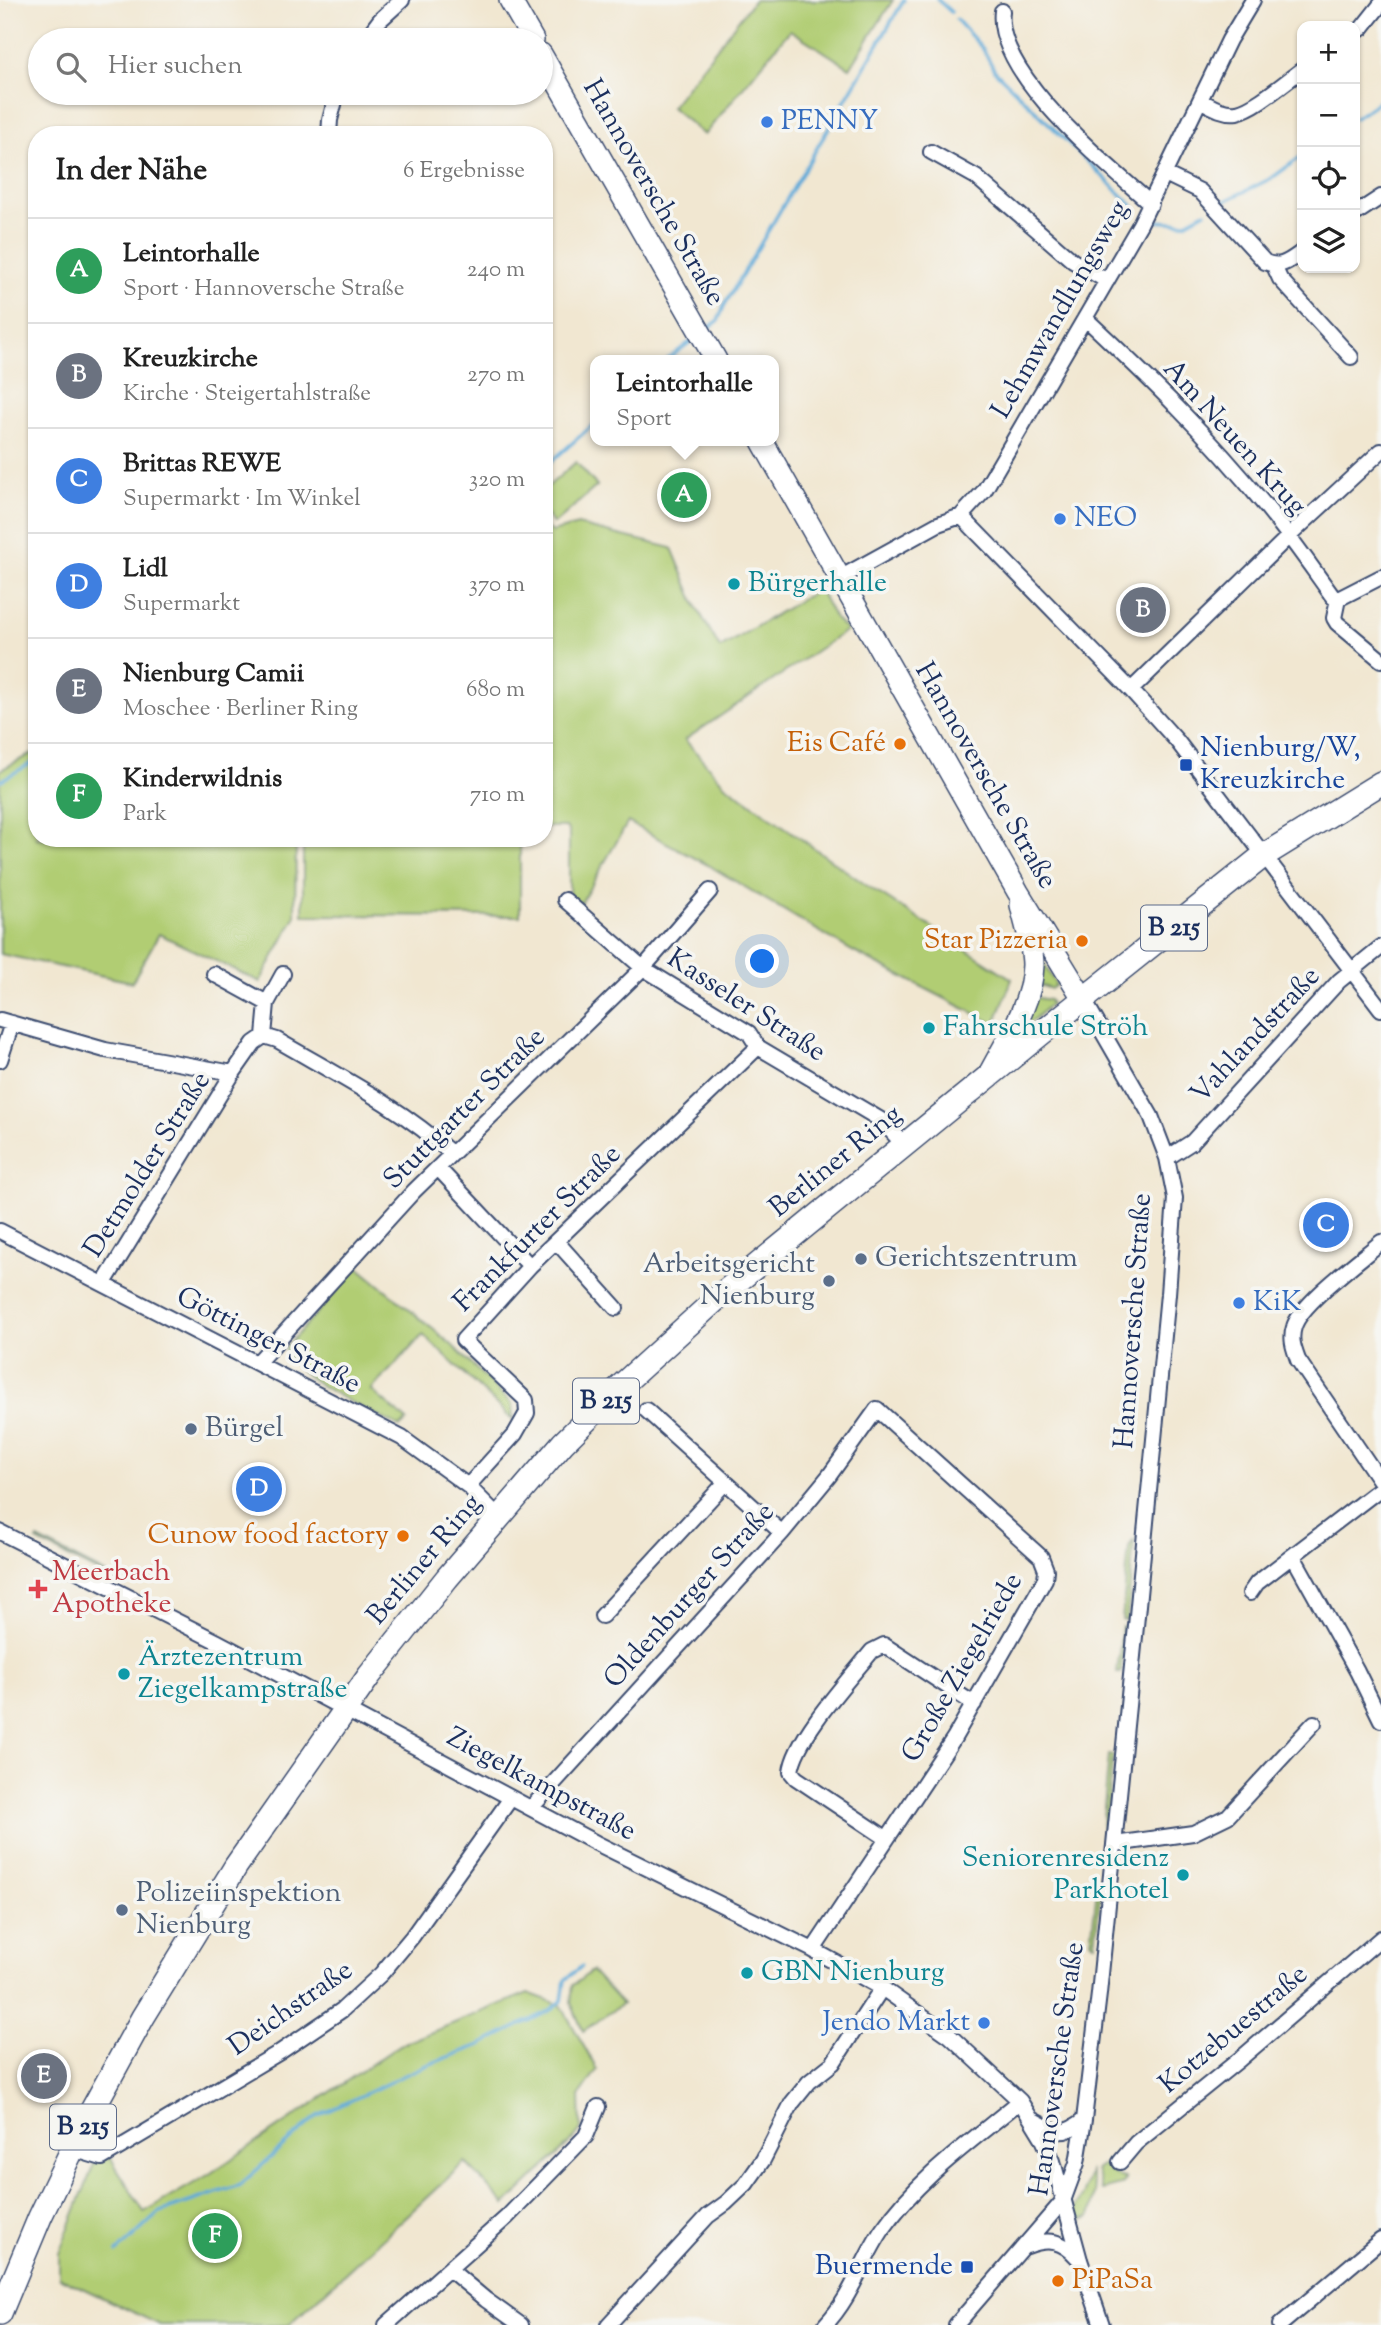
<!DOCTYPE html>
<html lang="de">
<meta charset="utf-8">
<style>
:root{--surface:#fff;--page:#f2f2f2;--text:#222;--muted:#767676;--line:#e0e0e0;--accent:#b5179e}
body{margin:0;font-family:"Sorts Mill Goudy",serif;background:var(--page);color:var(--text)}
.controls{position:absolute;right:21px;top:21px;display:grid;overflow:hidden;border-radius:14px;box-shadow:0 2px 5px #0004}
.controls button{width:63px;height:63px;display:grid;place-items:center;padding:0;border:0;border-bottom:2px solid var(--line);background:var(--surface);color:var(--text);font:35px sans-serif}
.you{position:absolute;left:763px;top:962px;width:24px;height:24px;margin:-18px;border:5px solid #fff;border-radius:50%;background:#1a73e8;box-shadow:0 0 0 10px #1a73e833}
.badge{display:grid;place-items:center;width:46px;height:46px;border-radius:50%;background:var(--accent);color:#fff;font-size:23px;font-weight:700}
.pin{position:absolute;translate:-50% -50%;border:4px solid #fff;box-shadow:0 2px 7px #0006}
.popup{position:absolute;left:590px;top:355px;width:189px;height:91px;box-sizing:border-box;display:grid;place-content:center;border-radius:14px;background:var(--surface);filter:drop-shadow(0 2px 5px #0005);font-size:23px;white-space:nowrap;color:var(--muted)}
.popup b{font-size:26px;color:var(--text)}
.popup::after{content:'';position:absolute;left:50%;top:100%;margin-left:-14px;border:14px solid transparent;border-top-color:var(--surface)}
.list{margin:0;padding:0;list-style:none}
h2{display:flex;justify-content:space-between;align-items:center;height:91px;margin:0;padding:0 28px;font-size:30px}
h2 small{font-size:23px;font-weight:400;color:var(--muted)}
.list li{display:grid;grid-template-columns:46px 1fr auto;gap:21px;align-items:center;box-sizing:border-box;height:105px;padding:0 28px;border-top:2px solid var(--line)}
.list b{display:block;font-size:26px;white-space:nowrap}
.list p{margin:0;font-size:23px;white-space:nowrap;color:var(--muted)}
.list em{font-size:23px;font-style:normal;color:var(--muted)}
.icon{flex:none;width:38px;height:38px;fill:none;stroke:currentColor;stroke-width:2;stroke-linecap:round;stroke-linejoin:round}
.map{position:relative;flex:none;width:1381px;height:2325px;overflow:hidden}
.search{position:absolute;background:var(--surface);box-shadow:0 2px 5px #0004;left:28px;top:28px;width:525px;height:77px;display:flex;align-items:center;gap:18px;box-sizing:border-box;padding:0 24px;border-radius:38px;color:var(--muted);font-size:26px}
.panel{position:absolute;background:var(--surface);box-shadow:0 2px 5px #0004;left:28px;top:126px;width:525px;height:721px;border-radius:28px}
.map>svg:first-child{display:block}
.green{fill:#b1cd73;stroke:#667e68;stroke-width:2}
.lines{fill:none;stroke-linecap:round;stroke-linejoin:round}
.stream{stroke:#5faad8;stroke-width:3.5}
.street-casing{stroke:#3b4b6f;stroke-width:18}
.secondary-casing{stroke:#3b4b6f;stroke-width:24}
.primary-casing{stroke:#3b4b6f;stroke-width:26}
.street{stroke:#fff;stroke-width:14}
.secondary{stroke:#fff;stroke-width:21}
.primary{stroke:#fff;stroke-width:23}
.shop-dot{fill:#3f7fe0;stroke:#f6f6f2;stroke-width:2.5}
.culture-dot{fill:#0f9aa8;stroke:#f6f6f2;stroke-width:2.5}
.food-dot{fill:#e8710a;stroke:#f6f6f2;stroke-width:2.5}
.transit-dot{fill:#1a4fb4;stroke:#f6f6f2;stroke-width:2.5}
.service-dot{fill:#5c6f8a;stroke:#f6f6f2;stroke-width:2.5}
.health-dot{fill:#e0444e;stroke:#f6f6f2;stroke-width:2.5}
.labels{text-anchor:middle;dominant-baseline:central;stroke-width:7;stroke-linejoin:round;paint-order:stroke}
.shield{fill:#f6f6f2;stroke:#5d6b8a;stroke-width:2}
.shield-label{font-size:26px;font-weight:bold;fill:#1b2f5e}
.shop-label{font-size:28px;fill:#366cbe;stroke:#f6f6f2;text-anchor:start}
.street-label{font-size:28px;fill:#1b2f5e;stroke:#f6f6f2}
.culture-label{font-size:28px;fill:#0d838f;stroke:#f6f6f2;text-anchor:start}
.food-label{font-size:28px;fill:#c56008;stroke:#f6f6f2;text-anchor:end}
.transit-label{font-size:28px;fill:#164399;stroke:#f6f6f2;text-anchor:start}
.service-label{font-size:28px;fill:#4e5e75;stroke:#f6f6f2;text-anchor:start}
.health-label{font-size:28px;fill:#be3a42;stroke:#f6f6f2;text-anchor:start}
</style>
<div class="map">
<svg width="1381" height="2325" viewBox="0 0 1381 2325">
<rect width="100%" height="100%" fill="#f6f6f2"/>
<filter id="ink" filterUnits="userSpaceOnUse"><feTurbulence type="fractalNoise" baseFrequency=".0143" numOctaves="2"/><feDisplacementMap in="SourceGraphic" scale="14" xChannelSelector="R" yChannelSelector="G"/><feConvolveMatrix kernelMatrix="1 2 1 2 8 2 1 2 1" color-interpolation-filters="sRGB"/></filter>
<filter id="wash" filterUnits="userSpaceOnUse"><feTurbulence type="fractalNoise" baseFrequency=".00686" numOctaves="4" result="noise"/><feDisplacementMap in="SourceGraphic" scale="28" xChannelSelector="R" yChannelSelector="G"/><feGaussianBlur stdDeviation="1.57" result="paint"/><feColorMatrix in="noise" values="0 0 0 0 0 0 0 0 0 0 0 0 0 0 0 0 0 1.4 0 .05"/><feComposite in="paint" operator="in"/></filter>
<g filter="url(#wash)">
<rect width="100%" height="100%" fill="#f1e7d1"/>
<path class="green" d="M754 0H893L850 68 790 30 704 135 671 107Z
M576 462 597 486 554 524 544 513V490Z
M578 525 672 548 697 608 720 648 819 589 835 619 847 630 685 740 724 784 866 885 1012 979 995 1024 854 952 708 865 628 822 581 903 569 896V832L566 827H544V527L552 532Z
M37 751V838H296L295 917 260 982 159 934 132 982 0 954V770Z
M303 839 520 840V916L303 915Z
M1037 951 1056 985 1051 989 1036 984Z
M1033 997 1049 1000 1051 1004 1018 1033Z
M358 1267 452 1345 512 1404 513 1420 423 1335 371 1390 407 1421 400 1427C374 1413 290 1378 285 1348Z
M38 1539 122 1582 121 1584 37 1541Z
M1134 1539 1127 1620H1122L1129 1547Z
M1122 1626H1125L1121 1673H1117Z
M1109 1755H1113L1105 1839H1101Z
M1098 1880H1102L1095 1943 1091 1942Z
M592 1971 622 2004 583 2031 571 2003 573 1985Z
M528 1993 561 2005 597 2070 580 2095 581 2130 574 2139 505 2205 465 2162 289 2325H160L59 2277V2253L94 2164 110 2157 144 2212 208 2175 400 2045Z
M1020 2114 1044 2154 1040 2155 1011 2115Z
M1104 2164 1114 2175 1125 2178 1126 2180 1121 2185 1101 2190 1096 2169Z
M1090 2172 1095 2192 1090 2217 1079 2221 1074 2210 1084 2193Z"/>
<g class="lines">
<path class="stream" d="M938 0 951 12
M956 19 983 49 995 71 1135 208
M1355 118 1381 100
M1223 202 1272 178 1302 156
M1154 221 1185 223 1205 212
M706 330 718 321 724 306 904 0
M667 360 694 339
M544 468 595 423
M0 781 37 760
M117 2252 160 2212 240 2185 316 2117 422 2067 480 2045 549 2011 562 2001 565 1980 582 1966"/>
</g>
</g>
<g filter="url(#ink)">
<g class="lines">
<g class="street-casing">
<path id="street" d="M1002 11C994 74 1107 164 1151 204
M1355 33 1362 28 1381 4
M365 40 380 20 402 0
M1200 100C1211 106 1223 114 1237 112 1256 108 1286 81 1302 70
M329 135 330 120 337 93
M931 152 976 177 1073 261 1107 281
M1165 174 1200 191 1265 262C1281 269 1289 261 1302 252
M1355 214 1381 197
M1274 266 1280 279 1351 357
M1085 318C1148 377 1209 436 1263 503 1288 533 1310 565 1333 597L1338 599
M961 516 1131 690 1177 741 1381 1009
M840 578 938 524 961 516 984 491 1140 224 1229 40 1253 0
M1338 599 1334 618 1337 623 1381 660
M1338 599 1381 577
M1131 690 1289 536 1381 451
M565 900 643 968 749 1033 758 1047 881 1120 904 1145
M267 1003 283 974
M0 1020 105 1050 233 1073
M264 1036 277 1040C337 1075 401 1107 452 1154
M0 1060 12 1023
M1167 1158 1192 1142 1339 981 1381 947
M438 1168 530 1266
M0 1231 402 1438 468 1486 499 1517
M556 1241 616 1308
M1381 1242C1360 1260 1300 1304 1294 1327 1290 1339 1294 1349 1298 1360L1381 1482
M104 1283 233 1073 254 1043 264 1036 267 1003 214 974
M257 1363 414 1191 643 968 710 891
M646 1410 782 1533
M468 1486 515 1434 527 1413 526 1400 463 1340 530 1266 758 1047
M0 1532 218 1642 596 1843 813 1950 882 1988 950 2036 1020 2101 1042 2137 1053 2161 1080 2260 1102 2325
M1293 1556 1357 1671 1381 1720
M1250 1593 1257 1583 1381 1488
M602 1616 726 1482
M531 1808 782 1533 829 1476 877 1409 1041 1557 1046 1570 1045 1579 954 1738 813 1950
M886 1838 796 1778 791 1772C794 1739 850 1678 872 1651L884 1645 974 1704
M1115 1844 1193 1833 1228 1816 1314 1723
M1033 2120C1056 2132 1062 2138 1084 2120
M72 2149 102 2158 280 2052 342 2010 381 1974 412 1937 511 1798
M1120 2162 1136 2143 1240 2059 1381 1938
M1027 2246C1048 2238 1062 2240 1077 2257
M449 2269 486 2300 521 2325
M386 2325 507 2217 586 2136 598 2107
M608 2325 708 2216 726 2203 746 2184 763 2160 792 2103 809 2082 833 2063 882 1988
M825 2325C853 2296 861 2261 883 2229 919 2177 972 2141 1020 2101
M956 2325 1063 2201 1077 2163 1084 2120 1099 1994 1136 1626 1168 1294 1175 1198 1167 1158 1151 1116 1084 1000
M1280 2325 1381 2240"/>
</g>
<g class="secondary-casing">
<path id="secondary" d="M510 0 533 40
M541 54 716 360
M762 441 1018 892 1084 1000
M988 1076C1006 1041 1032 1005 1033 965 1033 946 1025 924 1021 905"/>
</g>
<g class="primary-casing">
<path id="primary" d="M0 2313 40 2217 85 2123 143 2017 236 1866 369 1676 447 1578 563 1443 623 1384 722 1294 1065 1014 1263 856 1381 783"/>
</g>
<use href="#street" class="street"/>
<use href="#secondary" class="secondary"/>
<use href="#primary" class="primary"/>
</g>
</g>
<g class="shop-dot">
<circle cx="767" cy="122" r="7"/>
<circle cx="1060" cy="519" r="7"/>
<circle cx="1239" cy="1303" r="7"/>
<circle cx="984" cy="2023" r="7"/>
</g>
<g class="culture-dot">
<circle cx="734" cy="584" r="7"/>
<circle cx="929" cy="1028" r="7"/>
<circle cx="124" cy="1674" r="7"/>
<circle cx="1183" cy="1875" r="7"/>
<circle cx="747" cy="1973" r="7"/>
</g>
<g class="food-dot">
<circle cx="900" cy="744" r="7"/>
<circle cx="1082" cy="941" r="7"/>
<circle cx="403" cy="1536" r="7"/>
<circle cx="1058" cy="2281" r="7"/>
</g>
<g class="transit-dot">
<rect x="1179" y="758" width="14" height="14" rx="3.5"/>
<rect x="960" y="2260" width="14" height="14" rx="3.5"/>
</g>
<g class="service-dot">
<circle cx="861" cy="1259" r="7"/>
<circle cx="829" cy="1281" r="7"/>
<circle cx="191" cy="1429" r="7"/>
<circle cx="122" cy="1910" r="7"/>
</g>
<path class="health-dot" d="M34.5 1578.5h7v7h7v7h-7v7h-7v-7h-7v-7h7z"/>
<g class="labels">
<g class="shield">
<rect x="1141" y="905.5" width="66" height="45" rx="5"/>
<rect x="573" y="1378.5" width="66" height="45" rx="5"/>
<rect x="50" y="2104.5" width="66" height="45" rx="5"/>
</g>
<g class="shield-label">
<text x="1174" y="928">B 215</text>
<text x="606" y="1401">B 215</text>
<text x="83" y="2127">B 215</text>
</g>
<g class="shop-label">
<text x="781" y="122">PENNY</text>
<text x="1074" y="519">NEO</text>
<text x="1253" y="1303">KiK</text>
<text x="970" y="2023" text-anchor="end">Jendo Markt</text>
</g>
<g class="street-label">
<text transform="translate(653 193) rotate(60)">Hannoversche Straße</text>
<text transform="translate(1061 310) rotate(-60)">Lehmwandlungsweg</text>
<text transform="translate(1234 438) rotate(48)">Am Neuen Krug</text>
<text transform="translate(985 776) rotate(60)">Hannoversche Straße</text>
<text transform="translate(746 1006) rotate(33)">Kasseler Straße</text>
<text transform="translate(1256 1036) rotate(-47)">Vahlandstraße</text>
<text transform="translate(465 1109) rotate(-45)">Stuttgarter Straße</text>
<text transform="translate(836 1162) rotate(-39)">Berliner Ring</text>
<text transform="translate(148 1165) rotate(-58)">Detmolder Straße</text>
<text transform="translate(538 1229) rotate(-45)">Frankfurter Straße</text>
<text transform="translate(1134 1321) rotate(-86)">Hannoversche Straße</text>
<text transform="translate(268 1341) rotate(27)">Göttinger Straße</text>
<text transform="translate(425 1560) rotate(-50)">Berliner Ring</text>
<text transform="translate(690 1596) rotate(-48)">Oldenburger Straße</text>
<text transform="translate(963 1668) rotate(-60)">Große Ziegelriede</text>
<text transform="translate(541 1785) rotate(28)">Ziegelkampstraße</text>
<text transform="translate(291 2009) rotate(-35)">Deichstraße</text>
<text transform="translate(1234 2030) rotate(-40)">Kotzebuestraße</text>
<text transform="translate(1058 2069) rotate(-82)">Hannoversche Straße</text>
</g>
<g class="culture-label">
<text x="748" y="584">Bürgerhalle</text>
<text x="943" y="1028">Fahrschule Ströh</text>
<text x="138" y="1658">Ärztezentrum<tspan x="138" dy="32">Ziegelkampstraße</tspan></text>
<text x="1169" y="1859" text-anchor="end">Seniorenresidenz<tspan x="1169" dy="32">Parkhotel</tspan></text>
<text x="761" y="1973">GBN Nienburg</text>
</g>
<g class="food-label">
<text x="886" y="744">Eis Café</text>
<text x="1068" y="941">Star Pizzeria</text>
<text x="389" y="1536">Cunow food factory</text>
<text x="1072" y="2281" text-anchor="start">PiPaSa</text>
</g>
<g class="transit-label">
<text x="1200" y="749">Nienburg/W,<tspan x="1200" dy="32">Kreuzkirche</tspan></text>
<text x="953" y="2267" text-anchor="end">Buermende</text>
</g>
<g class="service-label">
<text x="875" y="1259">Gerichtszentrum</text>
<text x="815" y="1265" text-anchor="end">Arbeitsgericht<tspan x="815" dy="32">Nienburg</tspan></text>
<text x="205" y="1429">Bürgel</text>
<text x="136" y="1894">Polizeiinspektion<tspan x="136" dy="32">Nienburg</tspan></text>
</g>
<g class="health-label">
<text x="52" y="1573">Meerbach<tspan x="52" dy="32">Apotheke</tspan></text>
</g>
</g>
</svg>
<div class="controls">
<button>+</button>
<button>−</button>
<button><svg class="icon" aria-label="locate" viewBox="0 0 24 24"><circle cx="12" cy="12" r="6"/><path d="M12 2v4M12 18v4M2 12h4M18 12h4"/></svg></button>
<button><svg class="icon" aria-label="layers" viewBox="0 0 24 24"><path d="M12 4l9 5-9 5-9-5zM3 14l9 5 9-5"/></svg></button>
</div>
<div class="you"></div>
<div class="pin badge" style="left:684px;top:495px;background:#2e9e5b">A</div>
<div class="popup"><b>Leintorhalle</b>Sport</div>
<div class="pin badge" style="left:1143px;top:610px;background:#6b7280">B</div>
<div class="pin badge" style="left:1326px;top:1225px;background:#3f7fe0">C</div>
<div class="pin badge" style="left:259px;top:1489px;background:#3f7fe0">D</div>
<div class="pin badge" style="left:44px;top:2076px;background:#6b7280">E</div>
<div class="pin badge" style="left:215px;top:2236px;background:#2e9e5b">F</div>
<div class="search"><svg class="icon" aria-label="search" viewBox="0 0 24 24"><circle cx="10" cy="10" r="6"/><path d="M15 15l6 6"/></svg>Hier suchen</div>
<section class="panel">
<h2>In der Nähe<small>6 Ergebnisse</small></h2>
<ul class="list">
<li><span class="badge" style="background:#2e9e5b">A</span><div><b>Leintorhalle</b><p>Sport · Hannoversche Straße</p></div><em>240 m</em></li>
<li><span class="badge" style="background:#6b7280">B</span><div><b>Kreuzkirche</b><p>Kirche · Steigertahlstraße</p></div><em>270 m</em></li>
<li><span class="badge" style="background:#3f7fe0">C</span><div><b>Brittas REWE</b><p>Supermarkt · Im Winkel</p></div><em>320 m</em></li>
<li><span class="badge" style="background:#3f7fe0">D</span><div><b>Lidl</b><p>Supermarkt</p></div><em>370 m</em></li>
<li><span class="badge" style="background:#6b7280">E</span><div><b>Nienburg Camii</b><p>Moschee · Berliner Ring</p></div><em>680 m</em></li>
<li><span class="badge" style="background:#2e9e5b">F</span><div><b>Kinderwildnis</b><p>Park</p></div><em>710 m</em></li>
</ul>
</section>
</div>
